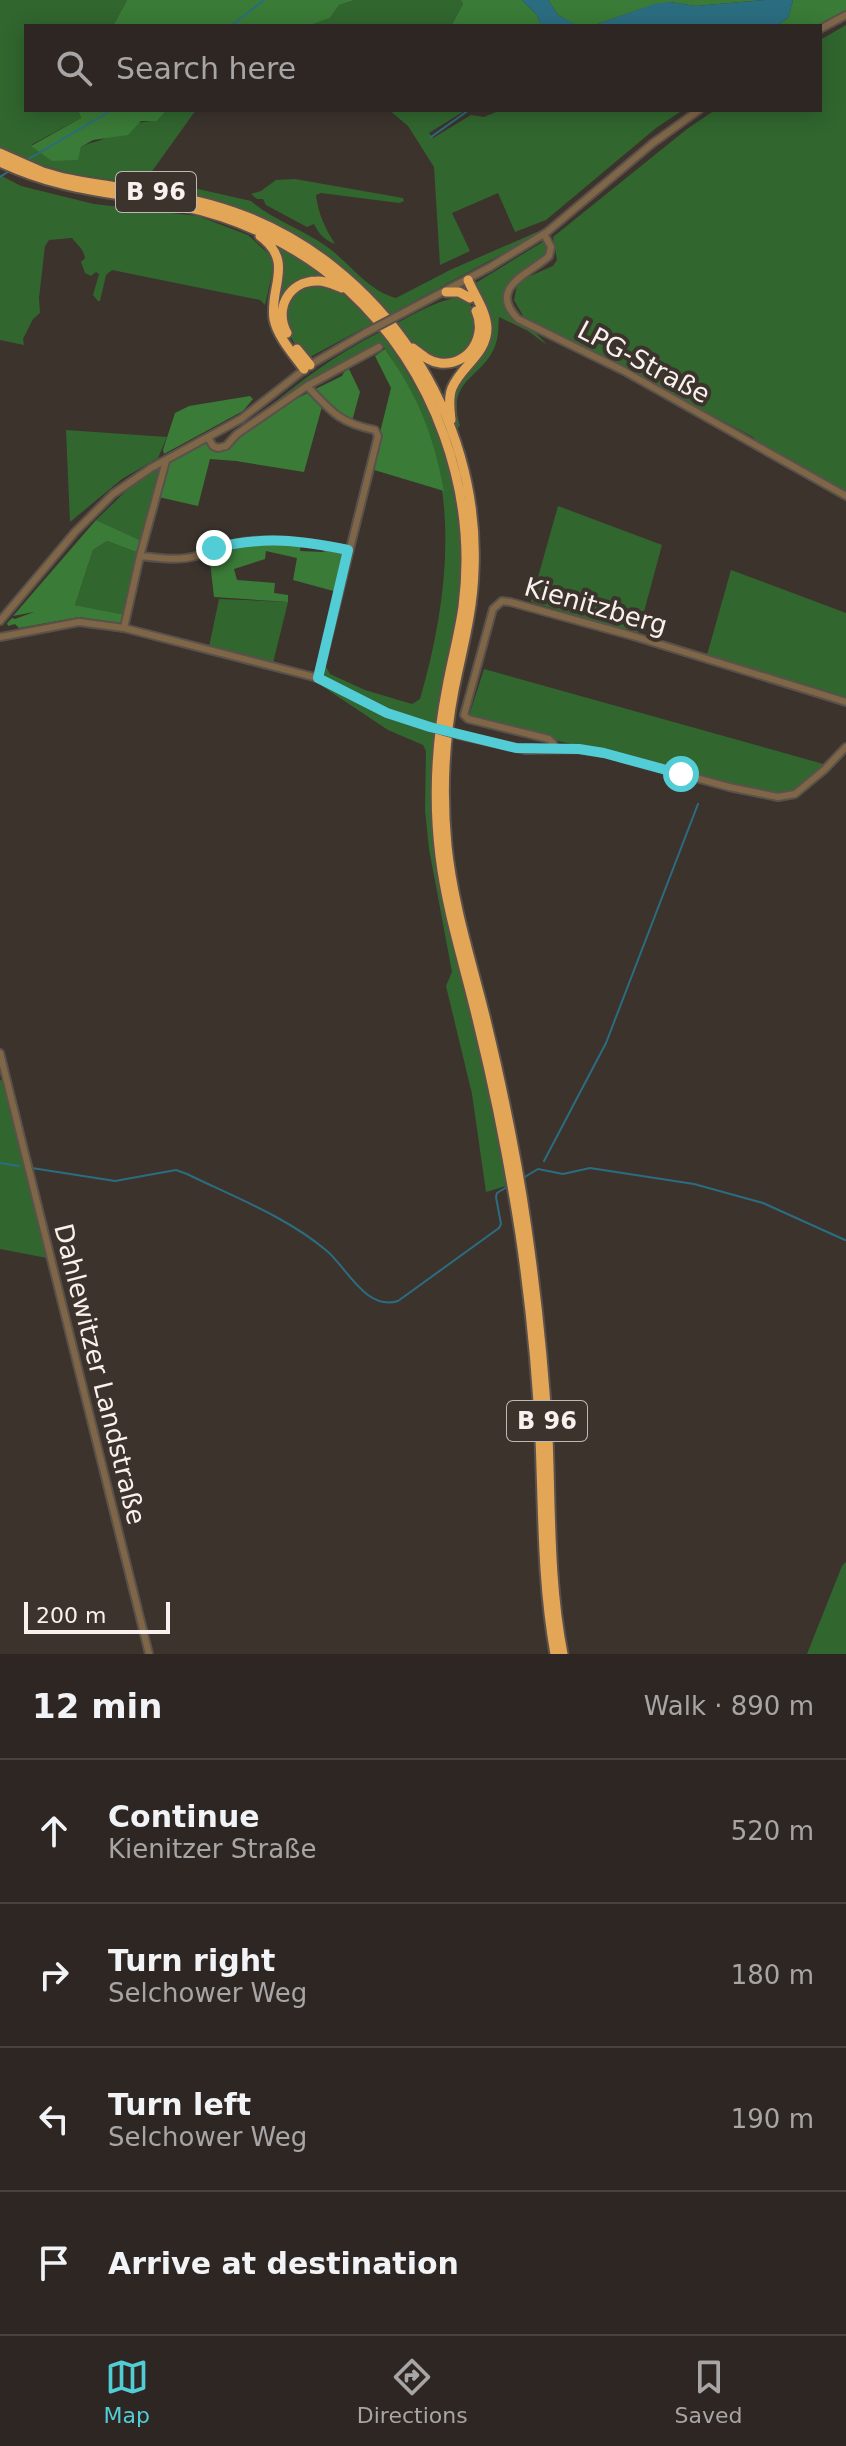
<!DOCTYPE html>
<meta charset="utf-8">
<style>
:root{--surface:#2d2622;--page:#352e2a;--text:#f1f3f6;--muted:#a7a5a5;--line:#484340;--accent:#52ccd5}
body{margin:0;font-family:"DejaVu Sans",sans-serif;background:var(--page);color:var(--text)}
.scale{position:absolute;left:24px;bottom:20px;width:146px;box-sizing:border-box;padding-left:8px;border:4px solid #f8f1ee;border-top:0;font-size:22px;line-height:28px;white-space:nowrap;color:#f8f1ee;-webkit-text-stroke:6px #3c332d;paint-order:stroke}
.stop{position:absolute;width:24px;height:24px;margin:-18px;border:6px solid #52ccd5;border-radius:50%;background:#fff}
.stop.end{background:#52ccd5;border-color:#fff;box-shadow:0 2px 8px #0008}
.list{margin:0;padding:0;list-style:none}
h2{display:flex;justify-content:space-between;align-items:center;height:104px;margin:0;padding:0 32px;font-size:34px}
h2 small{font-size:26px;font-weight:400;color:var(--muted)}
.list li{display:grid;grid-template-columns:52px 1fr auto;gap:24px;align-items:center;box-sizing:border-box;height:144px;padding:0 32px;border-top:2px solid var(--line)}
.list b{display:block;font-size:30px;white-space:nowrap}
.list p{margin:0;font-size:26px;white-space:nowrap;color:var(--muted)}
.list em{font-size:26px;font-style:normal;color:var(--muted)}
.icon{flex:none;width:44px;height:44px;fill:none;stroke:currentColor;stroke-width:2;stroke-linecap:round;stroke-linejoin:round}
.map{position:relative;flex:none;width:846px;height:1654px;overflow:hidden}
.search{position:absolute;background:var(--surface);box-shadow:0 4px 20px #0003;left:24px;right:24px;top:24px;height:88px;display:flex;align-items:center;gap:20px;box-sizing:border-box;padding:0 28px;border-radius:0px;color:var(--muted);font-size:30px}
.sheet{height:680px;background:var(--surface)}
nav{display:flex;justify-content:space-around;align-items:center;box-sizing:border-box;height:112px;border-top:2px solid var(--line);background:var(--surface);font-size:22px;color:var(--muted)}
nav a{display:grid;justify-items:center;gap:4px}
nav .on{color:var(--accent)}
.map>svg:first-child{display:block}
.green{fill:#31662f}
.forest{fill:#3a7b37}
.water{fill:#2b6d80}
.lines{fill:none;stroke-linecap:round;stroke-linejoin:round}
.stream{stroke:#2b6d80;stroke-width:2}
.minor-casing{stroke:#5a514c;stroke-width:10}
.highway-casing{stroke:#5a514c;stroke-width:13}
.minor{stroke:#7f6647;stroke-width:6}
.highway{stroke:#e3a656;stroke-width:9}
.minor-bridge-casing{stroke:#5a514c;stroke-width:10;stroke-linecap:butt}
.minor-bridge{stroke:#7f6647;stroke-width:6}
.route{stroke:#52ccd5;stroke-width:10}
.labels{text-anchor:middle;dominant-baseline:central;stroke-width:8;stroke-linejoin:round;paint-order:stroke}
.shield{fill:#3c332d;stroke:#c0b8b4;stroke-width:2}
.shield-label{font-size:24px;font-weight:bold;fill:#f8f1ee}
.street-label{font-size:26px;fill:#f8f1ee;stroke:#3c332d}
</style>
<div class="map">
<svg width="846" height="1654" viewBox="0 0 846 1654">
<rect width="100%" height="100%" fill="#3c332d"/>
<path class="green" d="M0 0H127L113 26H26V110H78L81 118 31 145 77 160 81 147C91 142 97 142 106 138 126 130 135 120 157 121L167 110H196L150 174 154 179 251 201C273 220 302 229 326 246 350 263 368 291 396 298L450 270 537 232 539 234 391 314 355 277 329 257 304 239 260 216 180 190 73 174 36 163 0 147Z
M355 0H461L463 4 451 26H308L330 18 339 5Z
M846 25V494L761 446 753 437 620 366 526 321 514 300 517 285 521 280 553 266 557 260 553 237 687 129 715 110H820V40Z
M389 110H466L429 133 433 138 471 115 484 117 501 110H683L656 128 546 220 515 232 498 193 452 213 470 251 440 265 434 167 408 126Z
M0 175 21 186 94 204 198 216 248 235 271 256 273 269 265 305 260 300 112 270 106 275 100 301H98L93 295 99 274 96 272 91 276 85 273 81 262 85 258C83 248 78 246 72 238L49 240 45 246 39 298 40 313 33 319 23 339 24 345 0 340Z
M295 179 403 198 404 201 399 203 321 193 316 195C318 213 325 228 335 244 324 240 319 234 314 224L307 227 266 205 263 199H257L251 194 261 191 276 180Z
M271 241 296 255 328 279 291 287 281 331 276 310 282 279Z
M544 241 547 243C550 265 524 265 513 278 509 282 506 289 503 294 506 318 515 317 532 330 538 334 542 340 547 345L528 331 499 317C498 326 499 335 496 343 485 379 445 377 460 426L457 428C444 391 463 376 484 349L474 284Z
M313 282 339 290 373 323 310 357C288 345 274 309 295 290 299 286 308 284 313 282Z
M459 295C499 318 465 377 428 356 415 349 406 334 397 323 414 314 438 300 457 298Z
M380 332C441 416 475 505 457 611 451 649 442 687 435 725 393 714 358 695 321 674L324 663 330 674 365 690 412 704 420 699C450 595 463 477 404 380 397 368 390 354 381 344L324 373 258 416C298 383 334 355 380 332Z
M66 430 167 437 158 458 122 479 70 522Z
M164 464 142 541 96 520 128 489Z
M558 506 662 545 638 634 531 602Z
M107 541 139 553 126 615 75 605 93 550Z
M731 570 846 613V697L707 655Z
M219 599 288 602 273 663 209 647Z
M484 669 827 765 795 792 782 795 468 719Z
M291 674 322 682 385 716 435 731 431 790 433 838 439 878 486 1075 506 1186 486 1192 472 1094 446 986 452 972 429 849 425 810 426 751 423 745 388 730 319 684Z
M0 1080 4 1081 47 1258 0 1249Z
M846 1562V1654H807L842 1566Z"/>
<path class="forest" d="M127 0H355L339 5 330 18 308 26H113Z
M461 0H522L537 15 541 26H451L463 4Z
M548 0H765L696 6 670 2 638 10 592 26H577L558 15Z
M793 0H846V12L820 26H776L788 18Z
M78 110H167L157 121H141L128 135 93 140 81 147 78 160 52 161 31 146 81 118Z
M385 349C419 398 433 433 444 491L371 469 391 388 375 356Z
M349 369 360 392 352 421 323 403 304 472 236 461 210 459 198 506 154 496 164 464 212 440 218 451C233 445 254 424 269 414 292 400 318 388 342 376L344 372Z
M250 396 253 399 243 411 164 454 163 450 175 413 189 406Z
M96 520 142 541 139 553 107 541 93 550 75 605 126 615 125 621 120 623 79 617 19 628 15 624 8 626 7 623 12 618 15 619 34 612 13 616Z
M301 542 300 551 323 552 326 550 345 553 337 592 293 580 297 558 266 551 265 559 234 569 237 580 275 583 274 593 288 595V602L214 597 209 553 243 544Z"/>
<path class="water" d="M522 0H548L558 15 578 26H541L537 15Z
M765 0H793L788 18 776 26H592L654 4 670 2 696 6Z"/>
<g class="lines">
<path class="stream" d="M231 26 264 0
M431 137 469 110
M27 160 112 110
M0 177 11 170
M544 1161 606 1043 698 804
M0 1163 19 1166
M32 1168 115 1181 176 1170 187 1174C234 1197 287 1217 327 1251 347 1268 366 1311 398 1301L499 1228 501 1224 496 1197 497 1193 507 1187
M523 1178 538 1169 563 1174 590 1168 694 1184 763 1203 845 1240"/>
<g class="minor-casing">
<path id="minor" d="M820 29 846 15
M544 234 551 247 549 256C531 273 486 287 518 319L624 371 846 496
M403 313 490 267 547 232 653 143 699 110
M307 386C331 411 339 423 375 430L378 436 318 678
M208 438 213 446 218 448 226 446 237 434 307 386 379 347
M140 556C158 558 178 561 196 556 212 551 226 545 243 542 279 537 313 543 348 550
M0 621 75 532 113 494 151 468 241 419 310 365 365 333
M124 628 140 556 166 461
M0 637 79 622 124 628 318 678 387 713 430 727
M459 735 526 750 579 749 604 753 729 787 778 797 795 794 824 770 846 747
M554 749 553 743 549 739 468 719 464 715 493 609 502 601 510 602 633 636 846 702
M0 1053 149 1654"/>
</g>
<g class="highway-casing">
<path id="highway" d="M0 153 43 172 64 178C121 190 179 192 234 212 381 263 481 415 474 570 473 611 462 650 454 690 444 742 442 794 447 846 453 904 471 960 485 1016 502 1086 517 1158 527 1229 537 1298 544 1368 548 1437 551 1510 549 1583 563 1654
M0 162C63 192 116 192 182 206 244 219 302 248 348 290 435 370 478 491 463 607 459 634 452 660 447 687 436 743 433 800 440 856 447 913 465 967 478 1023 495 1092 509 1163 520 1234 530 1302 537 1371 540 1439 543 1511 542 1583 555 1654
M260 236C295 262 269 287 274 319 277 336 294 355 304 369
M446 292H459L470 298
M287 333C274 310 288 281 317 281 325 280 334 285 342 288
M413 348C421 354 429 362 440 363 470 366 487 335 476 311
M297 349 310 365
M451 420C450 410 448 398 452 388 461 366 487 354 487 328 486 310 474 295 468 280"/>
</g>
<use href="#minor" class="minor"/>
<use href="#highway" class="highway"/>
<g class="minor-bridge-casing">
<path id="minor-bridge" d="M365 333 403 313
M430 727 459 735"/>
</g>
<use href="#minor-bridge" class="minor-bridge"/>
</g>
<g class="lines">
<path class="route" d="M214 548C264 536 299 540 348 550L318 678 387 713 430 727 516 748 579 749 604 753 681 774"/>
</g>
<g class="labels">
<g class="shield">
<rect x="116" y="172" width="80" height="40" rx="6"/>
<rect x="507" y="1401" width="80" height="40" rx="6"/>
</g>
<g class="shield-label">
<text x="156" y="192">B 96</text>
<text x="547" y="1421">B 96</text>
</g>
<g class="street-label">
<text transform="translate(644 362) rotate(28)">LPG-Straße</text>
<text transform="translate(596 606) rotate(16)">Kienitzberg</text>
<text transform="translate(100 1374) rotate(76)">Dahlewitzer Landstraße</text>
</g>
</g>
</svg>
<div class="scale">200 m</div>
<div class="stop" style="left:681px;top:774px"></div>
<div class="stop end" style="left:214px;top:548px"></div>
<div class="search"><svg class="icon" aria-label="search" viewBox="0 0 24 24"><circle cx="10" cy="10" r="6"/><path d="M15 15l6 6"/></svg>Search here</div>
</div>
<section class="sheet">
<h2>12 min<small>Walk · 890 m</small></h2>
<ul class="list">
<li><svg class="icon" aria-label="ahead" viewBox="0 0 24 24"><path d="M12 20V5M6 11l6-6 6 6"/></svg><div><b>Continue</b><p>Kienitzer Straße</p></div><em>520 m</em></li>
<li><svg class="icon" aria-label="right" viewBox="0 0 24 24"><path d="M7 20v-9h11M14 6l5 5-5 5"/></svg><div><b>Turn right</b><p>Selchower Weg</p></div><em>180 m</em></li>
<li><svg class="icon" aria-label="left" viewBox="0 0 24 24"><path d="M17 20v-9H6M10 6l-5 5 5 5"/></svg><div><b>Turn left</b><p>Selchower Weg</p></div><em>190 m</em></li>
<li><svg class="icon" aria-label="arrive" viewBox="0 0 24 24"><path d="M6 21V4h12l-3 4 3 4H6"/></svg><div><b>Arrive at destination</b></div></li>
</ul>
</section>
<nav>
<a class="on"><svg class="icon" aria-label="map" viewBox="0 0 24 24"><path d="M3 6l6-2 6 2 6-2v14l-6 2-6-2-6 2zM9 4v14M15 6v14"/></svg>Map</a>
<a><svg class="icon" aria-label="directions" viewBox="0 0 24 24"><path d="M12 3l9 9-9 9-9-9zM9 14v-3h6M13 9l2 2-2 2"/></svg>Directions</a>
<a><svg class="icon" aria-label="saved" viewBox="0 0 24 24"><path d="M7 4h10v16l-5-4-5 4z"/></svg>Saved</a>
</nav>
